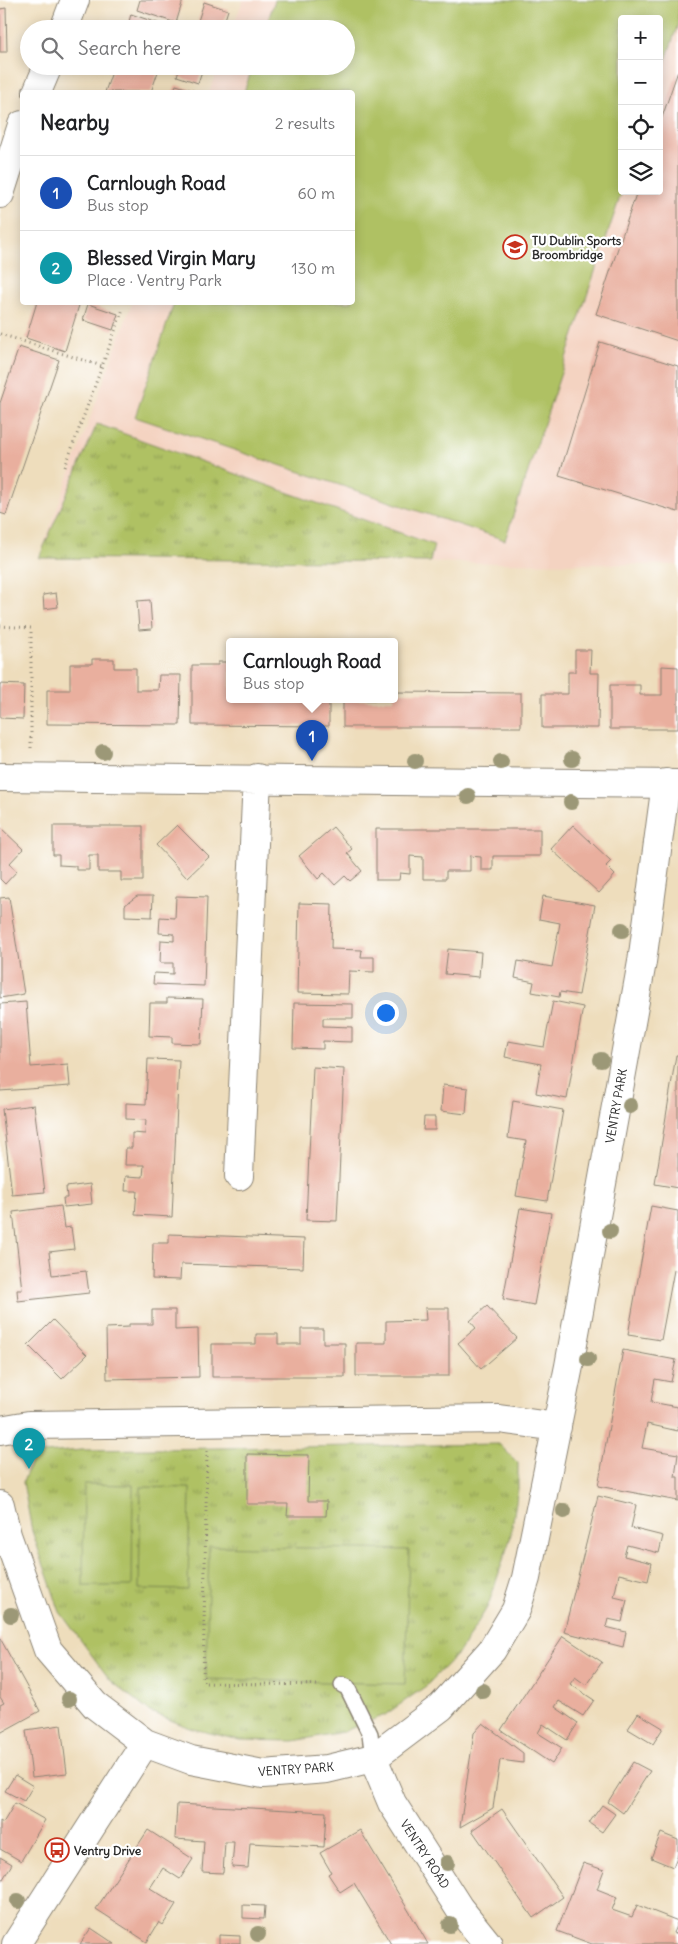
<!DOCTYPE html>
<meta charset="utf-8">
<style>
:root{--surface:#fff;--page:#f6f6f6;--text:#202124;--muted:#757577;--line:#e0e0e0;--accent:#b45309}
body{margin:0;font-family:Delius,sans-serif;background:var(--page);color:var(--text)}
.controls{position:absolute;right:15px;top:15px;display:grid;overflow:hidden;border-radius:5px;box-shadow:0 2px 12px #0003}
.controls button{width:45px;height:45px;display:grid;place-items:center;padding:0;border:0;border-bottom:1px solid var(--line);background:var(--surface);color:var(--text);font:25px sans-serif}
.you{position:absolute;left:385px;top:1012px;width:18px;height:18px;margin:-12px;border:4px solid #fff;border-radius:50%;background:#1a73e8;box-shadow:0 0 0 8px #1a73e833}
.badge{display:grid;place-items:center;width:32px;height:32px;border-radius:50%;background:var(--accent);color:#fff;font-size:16px;font-weight:700}
.pin{position:absolute;translate:-50% -41px;filter:drop-shadow(0 1px 2px #0008)}
.pin::after{content:'';position:absolute;top:26px;width:18px;height:15px;background:inherit;clip-path:polygon(0 0,100% 0,50% 100%)}
.popup{position:absolute;left:226px;top:638px;width:172px;height:65px;box-sizing:border-box;display:grid;place-content:center;border-radius:5px;background:var(--surface);filter:drop-shadow(0 1px 4px #0005);font-size:16px;white-space:nowrap;color:var(--muted)}
.popup b{font-size:19px;color:var(--text)}
.popup::after{content:'';position:absolute;left:50%;top:100%;margin-left:-10px;border:10px solid transparent;border-top-color:var(--surface)}
.list{margin:0;padding:0;list-style:none}
h2{display:flex;justify-content:space-between;align-items:center;height:65px;margin:0;padding:0 20px;font-size:21px}
h2 small{font-size:16px;font-weight:400;color:var(--muted)}
.list li{display:grid;grid-template-columns:32px 1fr auto;gap:15px;align-items:center;box-sizing:border-box;height:75px;padding:0 20px;border-top:1px solid var(--line)}
.list b{display:block;font-size:19px;white-space:nowrap}
.list p{margin:0;font-size:16px;white-space:nowrap;color:var(--muted)}
.list em{font-size:16px;font-style:normal;color:var(--muted)}
.icon{flex:none;width:28px;height:28px;fill:none;stroke:currentColor;stroke-width:2;stroke-linecap:round;stroke-linejoin:round}
.map{position:relative;flex:none;width:678px;height:1944px;overflow:hidden}
.search{position:absolute;background:var(--surface);box-shadow:0 2px 12px #0003;left:20px;top:20px;width:335px;height:55px;display:flex;align-items:center;gap:12px;box-sizing:border-box;padding:0 18px;border-radius:28px;color:var(--muted);font-size:19px}
.panel{position:absolute;background:var(--surface);box-shadow:0 2px 12px #0003;left:20px;top:90px;width:335px;height:215px;border-radius:5px}
.map>svg:first-child{display:block}
.built{fill:#f4d3c1;fill-rule:evenodd}
.grass{fill:url(#grass-tufts);stroke:#6d7648}
.pitch{fill:#afc164;stroke:#6d7648}
.building{fill:#e9af9e}
.lines{fill:none;stroke-linecap:round;stroke-linejoin:round}
.lane-casing{stroke:#8c8474;stroke-width:18}
.street-casing{stroke:#8c8474;stroke-width:30}
.path{stroke:#8c8474;stroke-width:3;stroke-dasharray:1 4;stroke-linecap:butt}
.lane{stroke:#fff;stroke-width:15}
.street{stroke:#fff;stroke-width:28}
.tree{fill:#9c9877}
.labels{text-anchor:middle;dominant-baseline:central;stroke-width:4.5;stroke-linejoin:round;paint-order:stroke}
.poi-label{font-size:12px;font-weight:bold;fill:#2b2b2b;stroke:#fff;text-anchor:start}
.street-label{font-size:12px;fill:#2b2b2b;stroke:#fff}
</style>
<div class="map">
<svg width="678" height="1944" viewBox="0 0 678 1944">
<defs>
<pattern id="grass-tufts" width="24" height="20" patternUnits="userSpaceOnUse" patternTransform="scale(1.25)"><rect width="24" height="20" fill="#afc164"/><path d="M3 7l-1-3M5 7V3M7 7l1-3M15 17l-1-3M17 17v-4M19 17l1-3" fill="none" stroke="#8f9d53"/></pattern>
</defs>
<rect width="100%" height="100%" fill="#fff"/>
<filter id="ink" filterUnits="userSpaceOnUse"><feTurbulence type="fractalNoise" baseFrequency=".02" numOctaves="2"/><feDisplacementMap in="SourceGraphic" scale="10" xChannelSelector="R" yChannelSelector="G"/><feConvolveMatrix kernelMatrix="1 2 1 2 8 2 1 2 1" color-interpolation-filters="sRGB"/></filter>
<filter id="wash" filterUnits="userSpaceOnUse"><feTurbulence type="fractalNoise" baseFrequency=".0096" numOctaves="4" result="noise"/><feDisplacementMap in="SourceGraphic" scale="20" xChannelSelector="R" yChannelSelector="G"/><feGaussianBlur stdDeviation="1.12" result="paint"/><feColorMatrix in="noise" values="0 0 0 0 0 0 0 0 0 0 0 0 0 0 0 0 0 1.4 0 .05"/><feComposite in="paint" operator="in"/></filter>
<g filter="url(#wash)">
<rect width="100%" height="100%" fill="#eeddbc"/>
<path class="built" d="M243 0H678V565L39 558 132 303 352 302V92H209L219 66H346V29H232ZM622 19H659V191H622Z"/>
<path class="grass" d="M97 424 434 545 430 562 39 558Z
M499 1444 518 1463V1489L510 1539 488 1606 460 1651 426 1686 385 1715 342 1732 294 1741 240 1740 193 1729 150 1712 110 1680 60 1612 32 1531 23 1482 31 1462 45 1453 82 1450Z"/>
<path class="pitch" d="M275 0H678V24L659 80V19H622V191L505 540 135 417 174 303 352 302V92H244L253 66H346V29H265Z
M84 1484 133 1485 132 1586H83Z
M141 1487 190 1488 188 1590 139 1589Z
M209 1546 409 1550 405 1684 206 1679Z"/>
<g id="blocks">
<path class="building" d="M140 0H183L176 23 137 10Z
M204 2 228 10 222 29 198 21Z
M6 8 7 52H0V9Z
M131 14 172 28V29H127Z
M114 66H160L151 92H105Z
M180 66H197L203 68 198 83 177 76Z
M678 71V341L596 314 637 191H659V126Z
M176 85 199 92H173Z
M37 302H80L65 351 26 338Z
M88 304 118 314 113 330 83 320Z
M600 342 678 366V512L559 476Z
M19 347 59 360 6 515 0 513V403Z
M56 593 58 607 44 609 43 595Z
M150 600 152 629 139 630 137 601Z
M575 650H591L590 673H599L598 728H542V694H568V672H575Z
M92 659H114V668H136V690H158L159 675H181L180 725 47 724V690H70V664H92Z
M218 662H230V700H329V726L192 725V665H218Z
M662 666 678 667V729H610V685H640V695H662Z
M0 684 24 685 23 719 0 718Z
M394 692 521 693V727H343V700H394Z
M177 825 209 857 187 878 156 845Z
M573 825 611 861 606 866 615 875 599 893 551 849Z
M53 826H143V881H121V872H98V855H89V870H76V866L59 865V855H53Z
M0 827 23 849 9 864 17 871 5 884 0 879Z
M333 827 352 849 347 853 362 871 350 881 345 876 335 885 324 873 318 879 299 856Z
M376 829H540V856H493V870H481V857L470 856V871H446V879H423V857L410 856V874L400 873 399 880H376Z
M137 896H153L152 917 125 916V905Z
M176 896 207 897 204 986 153 984 154 973 173 974V963H160L161 940 174 941V934L159 933 160 917 175 918Z
M543 896 595 905 579 995 560 992 559 997 532 992 534 982 515 978 518 961 552 967 560 923 539 919Z
M9 897 24 994 0 998V898Z
M299 903 332 904 331 949 362 950 361 957H374V972L349 971 348 994 297 993Z
M448 949 481 952 479 977 445 974Z
M167 998 203 999 201 1044 172 1043V1037L149 1036 150 1003H167Z
M553 1001 583 1007 567 1099 536 1093 541 1064 505 1057 508 1041 544 1047Z
M26 1002 31 1067 68 1064 70 1086 0 1091V1004Z
M294 1003 353 1004V1018H323V1026L352 1027V1042L323 1041V1049L293 1048Z
M676 1055H678V1188L655 1184Z
M148 1059 179 1060 172 1217 135 1215 137 1191H125L126 1176 143 1177 144 1165H125L126 1148H132V1133L145 1134 146 1120 126 1119V1103L146 1104Z
M313 1067 344 1069 337 1221 306 1220Z
M443 1085 468 1088 466 1114 441 1111Z
M513 1101 563 1110 547 1201 516 1196 526 1141 508 1138Z
M34 1105 45 1192 12 1195 2 1109Z
M424 1117H435V1130H423Z
M90 1184 92 1204 64 1207 63 1198H67L66 1187Z
M61 1206 64 1228 71 1227 74 1249 49 1252 52 1275 86 1271 89 1293 18 1301 17 1290H22L13 1212Z
M651 1206 678 1211 677 1254 678 1255V1271L674 1270 661 1340 628 1335Z
M520 1208 551 1213 534 1305 503 1299Z
M169 1234 304 1239 303 1268 181 1264 180 1280 152 1279 153 1243H169Z
M487 1306 517 1338 481 1369 458 1343 476 1328 470 1321Z
M425 1308H449V1376H356V1343H386V1321L426 1320Z
M152 1310H175V1330L198 1329 199 1377 107 1379 106 1328 129 1327V1324H152Z
M53 1320 87 1355 62 1379 28 1345Z
M301 1329H323V1343H345V1377H212V1344H256V1334H278V1344H301Z
M623 1350 676 1360 671 1382 655 1379 651 1402 678 1407V1431L647 1424 642 1448 678 1454 675 1477H678V1501L598 1486Z
M247 1454 309 1455 308 1501H327L326 1516H287L288 1504H247Z
M598 1496 636 1505 631 1528 663 1536 659 1553 627 1545 624 1556 652 1563 648 1581 619 1574 614 1597 627 1600 622 1622 608 1619 606 1627 626 1632 623 1647 564 1632Z
M563 1636 602 1662 586 1685 575 1677 570 1684 594 1700 583 1716 559 1701 555 1707 578 1723 567 1740 543 1724 538 1733 562 1748 552 1764 501 1730Z
M0 1638 40 1711 0 1733V1705L4 1703 0 1697Z
M638 1713 663 1728 653 1744 628 1729Z
M483 1723 523 1753V1763L500 1760 493 1808 460 1827 474 1733Z
M61 1725 67 1773 32 1777 26 1730Z
M633 1762 650 1771 623 1813 608 1802Z
M15 1775 33 1786 24 1801 5 1791Z
M15 1803 45 1820 21 1861 0 1849V1821L3 1823Z
M177 1804 326 1812 324 1847 250 1843 248 1868 232 1867 234 1842H225L223 1873 202 1872 204 1841 175 1839Z
M602 1805 615 1814 602 1832 589 1823Z
M502 1809 563 1897 533 1918 472 1830Z
M148 1830 193 1859 180 1879 163 1868 150 1888 176 1904 163 1925 159 1922 147 1942 96 1909Z
M360 1830 416 1923 428 1944H391L354 1883 340 1892 328 1874 331 1872 320 1853Z
M661 1833 678 1840V1854L673 1867 651 1858Z
M0 1857 12 1864 0 1884Z
M583 1863 604 1870 597 1889 617 1897 612 1910 632 1917 637 1905 678 1921 673 1933 678 1935V1944H592L557 1931Z
M243 1905 265 1906 264 1919 243 1918Z
M91 1928 115 1944H80Z
M219 1935 240 1936V1944H219Z"/>
</g>
</g>
<g filter="url(#ink)">
<use href="#blocks" fill-opacity="0" stroke="#8c8474" stroke-width="1"/>
<g class="lines">
<g class="lane-casing">
<path id="lane" d="M342 1685 347 1687 370 1734 373 1758"/>
</g>
<g class="street-casing">
<path id="street" d="M64 29 75 0
M37 92 48 66
M0 194 22 125
M0 777 678 784
M239 1176 257 778
M0 1430 29 1425 499 1419 557 1427
M0 1505 7 1535 48 1650 95 1705 145 1743 191 1760 263 1774 327 1769 373 1758 441 1707 492 1650 516 1610 526 1578 569 1366 642 962 666 783
M373 1758 392 1803 459 1908 488 1944
M16 1944 145 1743"/>
</g>
<path class="path" d="M0 334 102 366
M65 467 123 309
M0 626 31 628V749
M207 1451 203 1683 320 1685"/>
<use href="#lane" class="lane"/>
<use href="#street" class="street"/>
</g>
<g class="tree">
<circle cx="103" cy="752" r="8"/>
<circle cx="572" cy="759" r="8"/>
<circle cx="415" cy="761" r="8"/>
<circle cx="501" cy="762" r="8"/>
<circle cx="468" cy="796" r="8"/>
<circle cx="571" cy="802" r="8"/>
<circle cx="622" cy="930" r="8"/>
<circle cx="601" cy="1060" r="8"/>
<circle cx="630" cy="1106" r="8"/>
<circle cx="610" cy="1231" r="8"/>
<circle cx="588" cy="1359" r="8"/>
<circle cx="564" cy="1511" r="8"/>
<circle cx="11" cy="1615" r="8"/>
<circle cx="483" cy="1691" r="8"/>
<circle cx="69" cy="1699" r="8"/>
<circle cx="447" cy="1863" r="8"/>
<circle cx="18" cy="1901" r="8"/>
<circle cx="450" cy="1925" r="8"/>
<circle cx="258" cy="1934" r="8"/>
</g>
</g>
<defs>
<g id="university-ring" transform="scale(1.25)"><circle r="9.5" fill="#fff" stroke="#c8321e" stroke-width="1.5"/><path d="M0-5L7-2L0 1L-7-2ZM-4 1L0 2.5L4 1V4Q0 6-4 4Z" fill="#c8321e"/></g>
<g id="bus-ring" transform="scale(1.25)"><circle r="9.5" fill="#fff" stroke="#c8321e" stroke-width="1.5"/><path d="M-5-6H5V4H4V6H2V4H-2V6H-4V4H-5ZM-3.5-4V0h7V-4ZM-3.5 1.2v1.5H-2V1.2ZM2 1.2v1.5H3.5V1.2Z" fill="#c8321e"/></g>
</defs>
<g fill-rule="evenodd">
<use href="#university-ring" x="515" y="247"/>
<use href="#bus-ring" x="57" y="1850"/>
</g>
<g class="labels">
<g class="poi-label">
<text x="532" y="240">TU Dublin Sports<tspan x="532" dy="14">Broombridge</tspan></text>
<text x="74" y="1850">Ventry Drive</text>
</g>
<g class="street-label">
<text transform="translate(616 1106) rotate(-80)">VENTRY PARK</text>
<text transform="translate(296 1769) rotate(-4)">VENTRY PARK</text>
<text transform="translate(425 1854) rotate(57)">VENTRY ROAD</text>
</g>
</g>
</svg>
<div class="controls">
<button>+</button>
<button>−</button>
<button><svg class="icon" aria-label="locate" viewBox="0 0 24 24"><circle cx="12" cy="12" r="6"/><path d="M12 2v4M12 18v4M2 12h4M18 12h4"/></svg></button>
<button><svg class="icon" aria-label="layers" viewBox="0 0 24 24"><path d="M12 4l9 5-9 5-9-5zM3 14l9 5 9-5"/></svg></button>
</div>
<div class="you"></div>
<div class="pin badge" style="left:312px;top:761px;background:#1a4fb4">1</div>
<div class="popup"><b>Carnlough Road</b>Bus stop</div>
<div class="pin badge" style="left:29px;top:1469px;background:#0f9aa8">2</div>
<div class="search"><svg class="icon" aria-label="search" viewBox="0 0 24 24"><circle cx="10" cy="10" r="6"/><path d="M15 15l6 6"/></svg>Search here</div>
<section class="panel">
<h2>Nearby<small>2 results</small></h2>
<ul class="list">
<li><span class="badge" style="background:#1a4fb4">1</span><div><b>Carnlough Road</b><p>Bus stop</p></div><em>60 m</em></li>
<li><span class="badge" style="background:#0f9aa8">2</span><div><b>Blessed Virgin Mary</b><p>Place · Ventry Park</p></div><em>130 m</em></li>
</ul>
</section>
</div>
